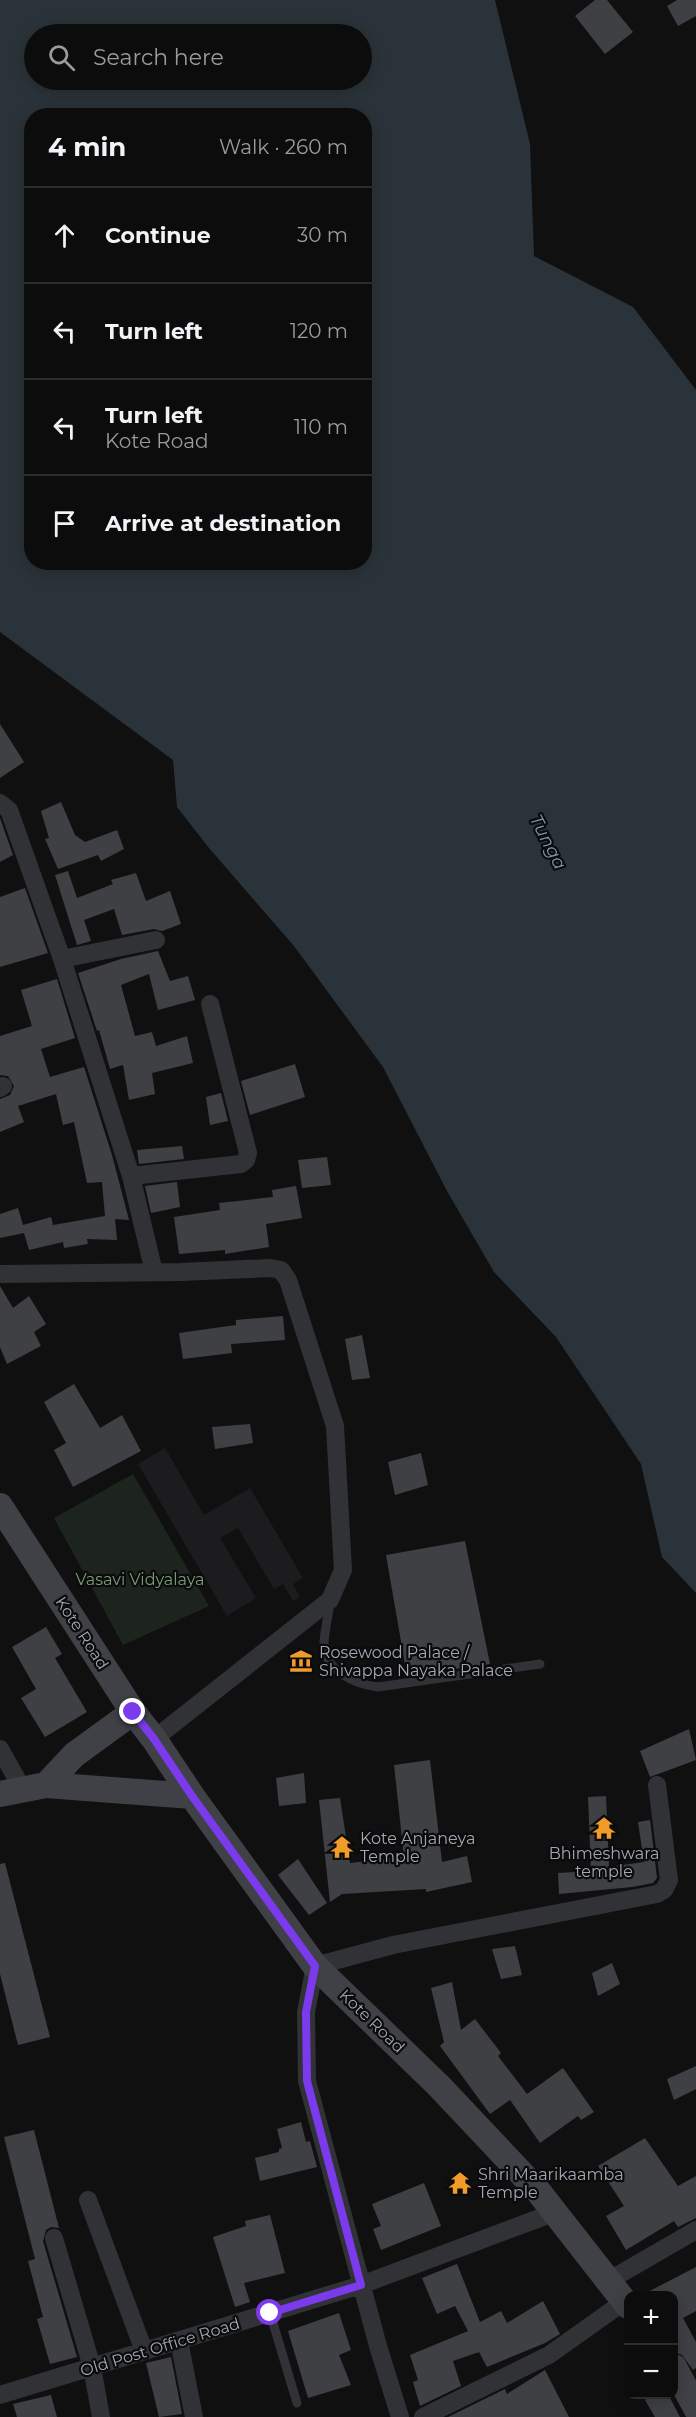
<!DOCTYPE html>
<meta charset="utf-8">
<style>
:root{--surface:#0c0c0d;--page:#151516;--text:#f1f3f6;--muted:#9a9b9d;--line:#2c2c2e}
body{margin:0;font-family:Montserrat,sans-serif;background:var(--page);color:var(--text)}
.controls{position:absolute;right:18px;bottom:18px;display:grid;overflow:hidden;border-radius:12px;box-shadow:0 3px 15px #0003}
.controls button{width:54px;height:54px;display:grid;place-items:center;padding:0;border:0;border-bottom:2px solid var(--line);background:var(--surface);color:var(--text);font:30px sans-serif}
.stop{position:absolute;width:18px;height:18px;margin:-14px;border:4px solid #7c3aed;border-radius:50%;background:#fff}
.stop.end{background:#7c3aed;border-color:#fff;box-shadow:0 2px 6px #0008}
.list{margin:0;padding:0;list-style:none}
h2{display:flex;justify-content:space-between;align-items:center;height:78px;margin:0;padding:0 24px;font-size:26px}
h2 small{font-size:20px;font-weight:400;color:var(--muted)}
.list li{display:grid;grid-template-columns:39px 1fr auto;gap:18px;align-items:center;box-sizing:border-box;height:96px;padding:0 24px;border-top:2px solid var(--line)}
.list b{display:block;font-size:22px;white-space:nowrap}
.list p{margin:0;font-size:20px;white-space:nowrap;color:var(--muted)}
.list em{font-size:20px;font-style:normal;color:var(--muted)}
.icon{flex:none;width:33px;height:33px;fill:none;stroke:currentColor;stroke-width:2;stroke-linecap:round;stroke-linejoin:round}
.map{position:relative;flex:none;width:696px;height:2417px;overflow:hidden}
.search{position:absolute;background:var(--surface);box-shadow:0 3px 15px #0003;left:24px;top:24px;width:348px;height:66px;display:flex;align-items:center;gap:15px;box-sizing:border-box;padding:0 21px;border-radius:33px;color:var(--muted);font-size:22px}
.panel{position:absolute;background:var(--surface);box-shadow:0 3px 15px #0003;left:24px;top:108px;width:348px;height:462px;border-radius:24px}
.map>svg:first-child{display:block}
.built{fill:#1c1c1e}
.green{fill:#1c241d}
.water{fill:#2a3339;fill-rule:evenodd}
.building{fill:#3f4044}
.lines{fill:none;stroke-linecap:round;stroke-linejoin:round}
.lane{stroke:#313236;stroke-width:9}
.street{stroke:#313236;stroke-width:18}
.secondary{stroke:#3f4146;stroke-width:26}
.route{stroke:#7c3aed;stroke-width:8}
.labels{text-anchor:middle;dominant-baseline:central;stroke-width:4.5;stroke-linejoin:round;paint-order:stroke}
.park-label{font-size:16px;fill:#789d77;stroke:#0b0b0c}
.street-label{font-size:16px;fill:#a1a8b2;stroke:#0b0b0c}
.poi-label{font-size:16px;fill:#a1a8b2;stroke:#0b0b0c;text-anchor:start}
.water-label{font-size:18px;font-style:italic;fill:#7799ae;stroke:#0b0b0c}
</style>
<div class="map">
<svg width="696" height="2417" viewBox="0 0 696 2417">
<rect width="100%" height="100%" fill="#101011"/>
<path class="built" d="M165 1448 204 1515 250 1488 303 1578 293 1584 300 1597 293 1601 283 1584 274 1589 238 1528 220 1538 256 1598 227 1616 138 1464Z"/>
<path class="green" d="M133 1474 209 1606 123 1645 54 1518Z"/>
<path class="water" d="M0 0H495L530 144 534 256 633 307 696 390V1593L662 1557 641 1464 556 1337 494 1272 447 1191 383 1067 294 946 209 848 177 807 173 760 0 632ZM34 34H362V80H34ZM32 116H364V562H32Z"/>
<path class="building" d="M595 0H607L633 32 605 54 575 16Z
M677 0H696V16L678 26 667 6Z
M0 724 24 762 0 778Z
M61 802 75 835 85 842 117 830 124 849 101 861 98 855 58 869 45 839 49 838 41 811Z
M0 818 13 855 0 862Z
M68 871 77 898 113 884 111 880 136 873 146 901 170 891 181 924 162 931 154 929 122 935 114 909 84 920 91 941 77 945 55 875Z
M25 888 48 953 0 967V897Z
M158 951 170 981 188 976 195 1000 158 1010 149 974 121 985 135 1036 152 1032 156 1046 187 1036 193 1063 152 1073 155 1094 129 1100 123 1065 110 1069 99 1030 97 1031 78 973 121 959Z
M57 979 75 1038 41 1049 50 1077 84 1067 112 1155 129 1220 115 1219 117 1240 87 1239 88 1244 64 1248 63 1242 29 1250 24 1233 0 1238V1214L18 1208 23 1225 51 1217 53 1225 105 1216 102 1182 87 1183 74 1122 63 1125 56 1094 18 1106 24 1122 0 1132V1099L10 1095 14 1086 8 1076 0 1075V1036L32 1026 21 990Z
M295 1064 305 1097 250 1115 241 1081Z
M221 1093 228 1121 210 1125 206 1097Z
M182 1146 184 1159 139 1164 137 1150Z
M327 1157 331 1185 302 1188 298 1160Z
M177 1182 180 1207 151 1213 145 1186Z
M296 1186 302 1218 266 1224 269 1247 225 1254V1250L179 1254 174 1217 220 1210 219 1203 273 1197 272 1190Z
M0 1286 13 1308 29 1296 46 1324 34 1332 41 1346 7 1364 0 1347Z
M283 1316 285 1340 231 1344 232 1353 183 1359 179 1333 236 1325V1320Z
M362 1335 370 1378 352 1380 345 1339Z
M74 1384 100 1428 122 1415 141 1451 73 1487 54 1450 66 1443 44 1402Z
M250 1424 253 1443 215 1449 212 1427Z
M421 1453 428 1485 395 1495 388 1462Z
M465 1541 490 1664 407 1676 386 1555Z
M46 1627 62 1654 55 1658 87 1712 45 1737 21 1698 36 1689 12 1647Z
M689 1729 696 1760 650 1777 640 1751Z
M430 1760 442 1862 467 1856 472 1882 426 1892V1889L342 1894 330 1902 319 1800 340 1798 350 1863 404 1857 394 1765Z
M304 1773 306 1803 279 1806 276 1778Z
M606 1796 609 1867 644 1862 638 1822 650 1820 657 1878 653 1883 632 1887 559 1894 558 1873 591 1871 588 1797Z
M298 1859 327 1903 309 1915 278 1875Z
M5 1863 50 2037 18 2045 0 1974V1864Z
M515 1946 522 1975 501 1979 492 1949Z
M612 1963 620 1984 598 1996 592 1973Z
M452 1982 461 2030 475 2019 501 2053 498 2056 527 2094 563 2068 594 2112 581 2120 578 2116 540 2143 510 2100 490 2114 440 2046 444 2042 431 1988Z
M696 2066V2089L674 2100 667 2079Z
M301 2122 306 2142 310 2141 317 2167 260 2181 255 2158 279 2152V2149L282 2148 277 2129Z
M34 2130 59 2228 51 2227 46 2230 43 2241 77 2357 50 2364 37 2319 43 2317 28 2261 35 2259 4 2137Z
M645 2138 678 2186 696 2176V2218L678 2227 674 2221 626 2250 606 2216 624 2206 598 2166Z
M424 2183 441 2226 381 2250 373 2229 381 2226 372 2204Z
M270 2215 285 2273 244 2283 250 2302 235 2307 213 2237 246 2226 245 2221Z
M457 2264 480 2322 501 2311 507 2323 543 2301 560 2334 545 2343 487 2367 479 2352 453 2361 461 2386 420 2406 413 2382 418 2380 410 2355 468 2331 455 2306 437 2314 422 2278Z
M696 2267V2311L683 2318 696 2342V2368L693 2370 682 2355 674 2352V2295H642Z
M339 2313 351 2350 339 2355 351 2385 308 2398 288 2331Z
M171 2357 182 2414 159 2417 146 2363Z
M545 2370 569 2417H448L505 2389 507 2394Z
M653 2394H668L680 2417H655L645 2400Z
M51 2395 57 2417H17L13 2404Z"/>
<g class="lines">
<path class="lane" d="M330 1603C328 1616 325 1629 324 1642 323 1670 354 1684 378 1687L540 1664
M270 2313 297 2403"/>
<path class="street" d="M0 803 9 810 62 959 131 1176 154 1272
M62 959 156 940
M0 1088 3 1086
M131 1176 241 1164 246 1160 248 1153 210 1004
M0 1274 180 1272 270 1268 281 1270 288 1280 335 1426 343 1570 330 1600 154 1739
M0 1749 23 1790
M88 2200 144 2351
M54 2238 92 2367 101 2417
M608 2281 696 2230
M179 2341 194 2417
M0 2395 361 2285 556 2212
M400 2417 378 2346 307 2081 306 2012 315 1966 393 1945 657 1894 664 1890 669 1880 657 1785
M423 2417 549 2355 625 2301"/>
<path class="secondary" d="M0 1506 133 1712 154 1739 192 1796 315 1966 439 2086 538 2191 628 2306
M46 1785 74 1755 133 1712
M0 1794 46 1785 192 1796
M674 2367 696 2408"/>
</g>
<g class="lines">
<path class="route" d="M133 1712 154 1739 192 1796 315 1966 306 2012 307 2081 361 2285 270 2313"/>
</g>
<defs>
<g id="museum-bare" transform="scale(1.8)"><path d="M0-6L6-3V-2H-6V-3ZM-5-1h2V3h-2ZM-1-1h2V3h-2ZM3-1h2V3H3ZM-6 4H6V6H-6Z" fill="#f19c28" stroke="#0b0b0c" stroke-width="2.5" paint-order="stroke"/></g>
<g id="temple-bare" transform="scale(1.8)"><path d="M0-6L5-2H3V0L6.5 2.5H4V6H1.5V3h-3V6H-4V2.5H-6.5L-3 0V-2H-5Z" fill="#f19c28" stroke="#0b0b0c" stroke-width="2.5" paint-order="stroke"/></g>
</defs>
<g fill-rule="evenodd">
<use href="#museum-bare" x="301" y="1661"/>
<use href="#temple-bare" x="604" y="1828"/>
<use href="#temple-bare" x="342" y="1847"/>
<use href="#temple-bare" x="460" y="2183"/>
</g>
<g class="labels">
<g class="park-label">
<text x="140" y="1579">Vasavi Vidyalaya</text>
</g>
<g class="street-label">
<text transform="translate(82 1633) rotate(57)">Kote Road</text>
<text transform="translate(372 2021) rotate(44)">Kote Road</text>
<text transform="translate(160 2347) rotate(-17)">Old Post Office Road</text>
</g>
<g class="poi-label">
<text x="319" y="1652">Rosewood Palace /<tspan x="319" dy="18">Shivappa Nayaka Palace</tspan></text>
<text x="360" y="1838">Kote Anjaneya<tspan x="360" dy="18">Temple</tspan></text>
<text x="604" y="1853" text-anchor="middle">Bhimeshwara<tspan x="604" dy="18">temple</tspan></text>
<text x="478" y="2174">Shri Maarikaamba<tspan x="478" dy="18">Temple</tspan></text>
</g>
<g class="water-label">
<text transform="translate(548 842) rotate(63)">Tunga</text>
</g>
</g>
</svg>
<div class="controls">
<button>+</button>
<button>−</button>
</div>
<div class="stop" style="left:270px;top:2313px"></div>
<div class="stop end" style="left:133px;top:1712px"></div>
<div class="search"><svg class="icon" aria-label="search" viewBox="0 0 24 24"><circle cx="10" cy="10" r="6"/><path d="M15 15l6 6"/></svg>Search here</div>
<section class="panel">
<h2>4 min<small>Walk · 260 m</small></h2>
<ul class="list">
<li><svg class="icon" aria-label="ahead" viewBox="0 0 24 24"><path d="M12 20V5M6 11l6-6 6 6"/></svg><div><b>Continue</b></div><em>30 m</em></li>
<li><svg class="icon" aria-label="left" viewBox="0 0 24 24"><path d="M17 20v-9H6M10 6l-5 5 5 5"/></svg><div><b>Turn left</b></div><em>120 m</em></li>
<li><svg class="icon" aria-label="left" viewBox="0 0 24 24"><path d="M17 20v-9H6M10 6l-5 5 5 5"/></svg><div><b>Turn left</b><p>Kote Road</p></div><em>110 m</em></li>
<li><svg class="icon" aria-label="arrive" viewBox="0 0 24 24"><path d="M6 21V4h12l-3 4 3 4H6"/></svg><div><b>Arrive at destination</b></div></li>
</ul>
</section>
</div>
